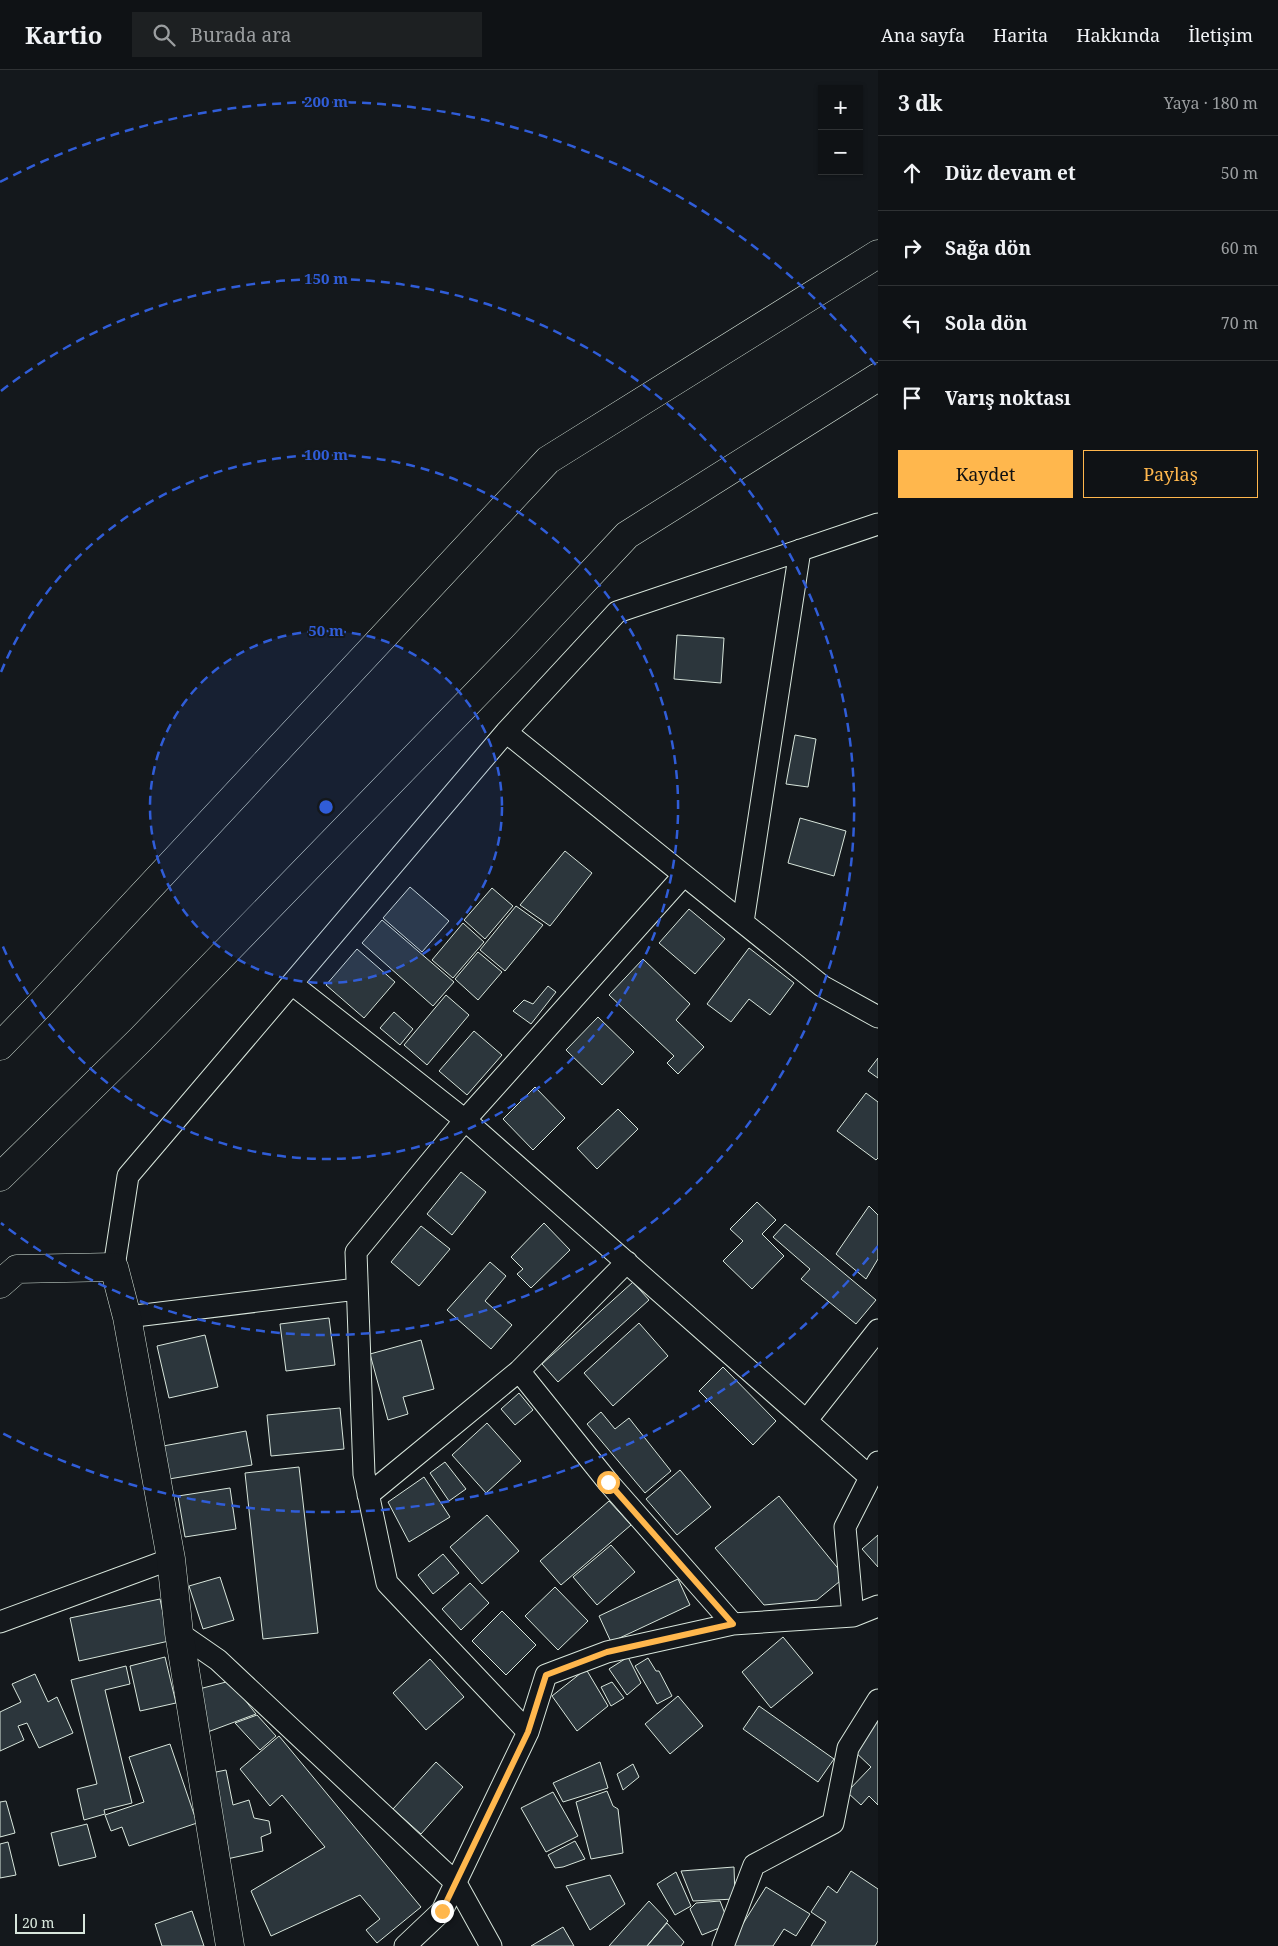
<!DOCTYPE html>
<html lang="tr">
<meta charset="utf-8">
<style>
:root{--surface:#0f1215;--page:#1d2022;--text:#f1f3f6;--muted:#9b9ea0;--line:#2f3234;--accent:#ffb74d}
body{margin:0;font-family:"Noto Serif",serif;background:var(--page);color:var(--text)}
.controls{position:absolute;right:15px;top:15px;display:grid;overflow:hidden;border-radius:0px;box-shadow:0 1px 4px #0004}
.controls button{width:45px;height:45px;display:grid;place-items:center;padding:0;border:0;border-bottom:1px solid var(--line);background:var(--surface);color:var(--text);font:25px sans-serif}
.scale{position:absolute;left:15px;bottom:12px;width:70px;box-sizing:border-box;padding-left:5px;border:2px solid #d8e6dc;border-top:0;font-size:14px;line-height:18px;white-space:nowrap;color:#d8e6dc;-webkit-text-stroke:4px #14181c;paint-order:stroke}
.stop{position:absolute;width:15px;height:15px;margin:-11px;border:4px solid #ffb74d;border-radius:50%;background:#fff}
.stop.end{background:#ffb74d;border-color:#fff;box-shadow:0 1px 5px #0008}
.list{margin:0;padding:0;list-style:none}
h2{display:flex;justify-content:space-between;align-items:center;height:65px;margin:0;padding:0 20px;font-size:21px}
h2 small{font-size:16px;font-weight:400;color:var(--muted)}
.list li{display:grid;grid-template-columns:32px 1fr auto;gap:15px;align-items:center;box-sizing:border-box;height:75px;padding:0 20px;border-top:1px solid var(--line)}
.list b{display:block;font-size:19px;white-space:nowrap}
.list em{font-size:16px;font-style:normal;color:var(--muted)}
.actions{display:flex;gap:10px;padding:15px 20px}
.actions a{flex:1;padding:11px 0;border:1px solid var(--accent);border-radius:0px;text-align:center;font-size:18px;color:var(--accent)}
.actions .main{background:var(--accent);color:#111}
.icon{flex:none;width:28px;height:28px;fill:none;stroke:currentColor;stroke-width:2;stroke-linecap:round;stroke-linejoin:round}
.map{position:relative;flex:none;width:878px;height:1876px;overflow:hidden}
header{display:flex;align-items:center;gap:30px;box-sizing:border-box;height:70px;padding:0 25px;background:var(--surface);border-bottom:1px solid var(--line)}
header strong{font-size:24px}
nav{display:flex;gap:28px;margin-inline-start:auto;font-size:18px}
.search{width:350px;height:45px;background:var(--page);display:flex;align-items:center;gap:12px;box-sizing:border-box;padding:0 18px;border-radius:0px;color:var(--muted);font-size:19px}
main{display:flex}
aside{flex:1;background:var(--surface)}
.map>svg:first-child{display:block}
.building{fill:#2c363c;stroke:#d8e6dc}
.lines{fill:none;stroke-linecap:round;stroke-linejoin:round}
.street-casing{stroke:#d8e6dc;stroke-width:23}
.secondary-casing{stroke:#d8e6dc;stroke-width:29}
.street{stroke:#14181c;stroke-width:21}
.secondary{stroke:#14181c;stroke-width:28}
.route{stroke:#ffb74d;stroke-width:6}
.ring{fill:none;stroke:#305dd8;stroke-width:2.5;stroke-dasharray:9 6}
.centre{fill:#305dd8;stroke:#14181c;stroke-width:2.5}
.ring-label{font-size:15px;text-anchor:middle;font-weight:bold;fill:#305dd8;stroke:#14181c;stroke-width:4;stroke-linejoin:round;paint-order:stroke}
</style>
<header>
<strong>Kartio</strong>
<div class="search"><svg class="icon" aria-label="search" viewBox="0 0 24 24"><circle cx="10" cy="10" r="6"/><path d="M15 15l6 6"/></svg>Burada ara</div>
<nav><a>Ana sayfa</a><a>Harita</a><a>Hakkında</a><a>İletişim</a></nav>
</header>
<main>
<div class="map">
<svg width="878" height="1876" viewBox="0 0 878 1876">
<rect width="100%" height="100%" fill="#14181c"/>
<path class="building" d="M677 565 724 568 721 613 674 609Z
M795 665 816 669 808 717 786 714Z
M800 748 846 761 834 806 788 793Z
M565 781 592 803 550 856 520 835Z
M410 817 449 851 422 882 383 848Z
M492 818 513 836 485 869 464 850Z
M516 836 543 855 505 901 480 880Z
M689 839 725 869 695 904 659 873Z
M382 850 454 912 433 936 362 873Z
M463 853 484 872 453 908 432 890Z
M749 878 794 913 770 945 749 929 731 952 707 934Z
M357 879 395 912 364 948 326 915Z
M478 882 502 902 478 930 455 909Z
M643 889 690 934 676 950 704 977 678 1004 667 993 674 986 609 925Z
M548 916 556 922 531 954 513 941 524 930 533 934Z
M446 925 469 945 427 995 404 975Z
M394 942 413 959 400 975 380 958Z
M598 947 634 982 602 1015 566 980Z
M474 961 502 985 467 1025 439 1001Z
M878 988V1008L868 1001Z
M535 1017 565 1048 533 1080 503 1049Z
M866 1023 878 1032V1088L876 1090 837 1061Z
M618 1039 638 1059 597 1099 577 1078Z
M461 1102 486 1122 452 1165 427 1144Z
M757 1132 776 1150 762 1164 784 1186 752 1219 723 1191 743 1171 730 1159Z
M869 1136 878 1145V1189L866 1209 836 1184Z
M544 1153 570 1180 531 1218 517 1204 523 1199 511 1187Z
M785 1154 876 1230 856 1254 801 1209 810 1199 773 1167Z
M421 1156 450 1179 419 1216 391 1192Z
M490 1192 506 1206 485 1231 512 1255 491 1279 447 1240Z
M633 1212 649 1230 558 1312 542 1294Z
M329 1248 335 1295 286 1301 280 1254Z
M639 1253 668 1286 613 1336 584 1303Z
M205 1265 218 1317 169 1328 157 1276Z
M421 1270 434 1319 403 1327 408 1344 388 1350 370 1284Z
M723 1297 776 1351 753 1375 699 1321Z
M519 1323 533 1340 515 1355 501 1339Z
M340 1338 344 1379 271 1386 267 1345Z
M601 1342 615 1359 629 1348 671 1401 645 1423 587 1354Z
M487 1353 521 1391 486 1423 452 1385Z
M246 1361 252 1395 169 1409 163 1376Z
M445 1392 466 1419 449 1431 430 1403Z
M299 1397 318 1563 263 1569 245 1403Z
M680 1400 711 1437 677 1465 646 1429Z
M424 1407 450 1447 409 1472 388 1432Z
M230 1418 236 1459 185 1467 178 1426Z
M779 1426 845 1507 817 1530 764 1535 715 1478Z
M609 1431 631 1455 561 1515 540 1491Z
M487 1445 519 1481 482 1514 450 1477Z
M878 1465V1497L862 1479Z
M611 1475 635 1502 597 1535 573 1507Z
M443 1484 459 1503 433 1524 418 1505Z
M220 1507 234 1550 203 1559 189 1516Z
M678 1509 690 1535 611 1572 599 1546Z
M470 1513 489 1533 461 1560 442 1539Z
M555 1517 588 1551 558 1580 525 1546Z
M160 1529 169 1571 79 1591 70 1548Z
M502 1541 536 1575 506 1605 472 1571Z
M783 1567 813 1603 771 1638 742 1602Z
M165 1587 176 1633 140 1641 130 1596Z
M628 1587 641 1613 627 1625 609 1599Z
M648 1588 656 1601H659L672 1626 657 1634 635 1596Z
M430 1589 464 1627 426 1660 393 1623Z
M126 1596 130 1614 105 1620 132 1733 104 1740 105 1744 84 1750 77 1719 97 1714 71 1610Z
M586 1599 608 1636 577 1661 552 1626Z
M35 1604 48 1632 57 1627 73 1663 39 1678 27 1653 18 1656 24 1670 0 1681V1642L21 1632 12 1614Z
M230 1611 256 1644 205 1663 199 1619Z
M612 1612 624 1628 611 1636 601 1617Z
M678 1626 703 1656 670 1684 645 1654Z
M759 1636 834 1689 818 1712 743 1659Z
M257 1645 276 1666 260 1680 235 1653Z
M878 1651V1735L869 1726 861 1735 847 1722 871 1697 851 1678Z
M279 1666 421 1837 377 1873 366 1860 380 1849 360 1825 271 1866 251 1821 325 1777 282 1725 270 1736 240 1699Z
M170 1674 197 1753 129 1776 122 1757 111 1761 105 1745 144 1732 129 1687Z
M436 1692 463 1717 421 1764 393 1739Z
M600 1692 608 1718 563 1732 553 1713Z
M633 1694 639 1707 623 1720 617 1704Z
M226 1700 233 1735 249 1730 254 1748 269 1751 271 1763 261 1767 263 1781 227 1789 211 1703Z
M607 1721 613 1736 618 1739 623 1783 591 1789 576 1732Z
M553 1722 578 1766 546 1782 521 1738Z
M6 1731 15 1763 0 1767V1732Z
M87 1754 96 1787 59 1796 51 1763Z
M575 1771 585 1789 563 1797 555 1798 548 1785Z
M8 1772 16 1805 0 1808V1774Z
M734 1797 735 1829 693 1831 681 1801Z
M851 1801 878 1819V1871L875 1876H811L826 1852 811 1842 828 1816 837 1823Z
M676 1802 691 1836 675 1845 657 1814Z
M610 1805 625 1834 590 1860 566 1816Z
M766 1817 810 1844 796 1866 784 1859 773 1876H729Z
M649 1831 668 1851 647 1876H609Z
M720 1831 729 1854 702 1865 690 1839 696 1833Z
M192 1841 204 1876H162L155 1854Z
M667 1853 684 1872 681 1876H647Z
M563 1857 574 1876H531Z"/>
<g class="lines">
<g class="street-casing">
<path id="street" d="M506 662 822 916 878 947
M743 852 800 480
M292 914 465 1050 870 1407
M114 1197 128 1106 506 662 617 542 878 454
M127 1247 357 1219
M519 1301 627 1192
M806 1351 878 1260
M368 1425 519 1301 608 1412 733 1554
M853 1546 845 1457 878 1392
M0 1552 171 1489
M179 1563 218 1590 456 1813 491 1876
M528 1662 387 1513 364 1404 356 1182 465 1050 684 805
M405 1876 442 1841 528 1662 546 1605 607 1582 733 1554 853 1546 878 1536
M723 1876 754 1795 833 1753 848 1678 878 1630"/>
</g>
<g class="secondary-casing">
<path id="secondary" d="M0 976 37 938 548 390 878 184
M0 1107 141 969 523 576 627 465 878 307
M0 1214 17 1199 114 1197 127 1247 171 1489 179 1563 230 1876"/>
</g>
<use href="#street" class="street"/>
<use href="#secondary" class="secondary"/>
</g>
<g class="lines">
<path class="route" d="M442 1841 528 1662 546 1605 607 1582 733 1554 608 1412"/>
</g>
<circle cx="326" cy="737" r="176" fill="#305dd8" fill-opacity=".12"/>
<g class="ring">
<circle cx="326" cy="737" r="176"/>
<path d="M1 602A352 352 0 1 1 1 872"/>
<path d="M1 321A528 528 0 1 1 1 1153"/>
<path d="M878 1176A705 705 0 0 1 0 1362M0 112A705 705 0 0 1 878 298"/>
</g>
<circle cx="326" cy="737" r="8" class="centre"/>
<g class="ring-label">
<text x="326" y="37">200 m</text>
<text x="326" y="214">150 m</text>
<text x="326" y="390">100 m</text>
<text x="326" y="566">50 m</text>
</g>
</svg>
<div class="controls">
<button>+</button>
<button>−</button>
</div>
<div class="scale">20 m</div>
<div class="stop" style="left:608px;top:1412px"></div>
<div class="stop end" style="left:442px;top:1841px"></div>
</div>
<aside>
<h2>3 dk<small>Yaya · 180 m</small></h2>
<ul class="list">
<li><svg class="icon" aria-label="ahead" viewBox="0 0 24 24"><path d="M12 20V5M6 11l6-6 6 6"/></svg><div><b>Düz devam et</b></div><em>50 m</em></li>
<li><svg class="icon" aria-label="right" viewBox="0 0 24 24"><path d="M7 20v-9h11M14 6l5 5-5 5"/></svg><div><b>Sağa dön</b></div><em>60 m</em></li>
<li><svg class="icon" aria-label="left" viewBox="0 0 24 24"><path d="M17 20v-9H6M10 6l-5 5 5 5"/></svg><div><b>Sola dön</b></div><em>70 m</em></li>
<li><svg class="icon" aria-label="arrive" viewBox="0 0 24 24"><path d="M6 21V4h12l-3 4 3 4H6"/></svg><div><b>Varış noktası</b></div></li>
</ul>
<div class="actions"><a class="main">Kaydet</a><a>Paylaş</a></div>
</aside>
</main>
